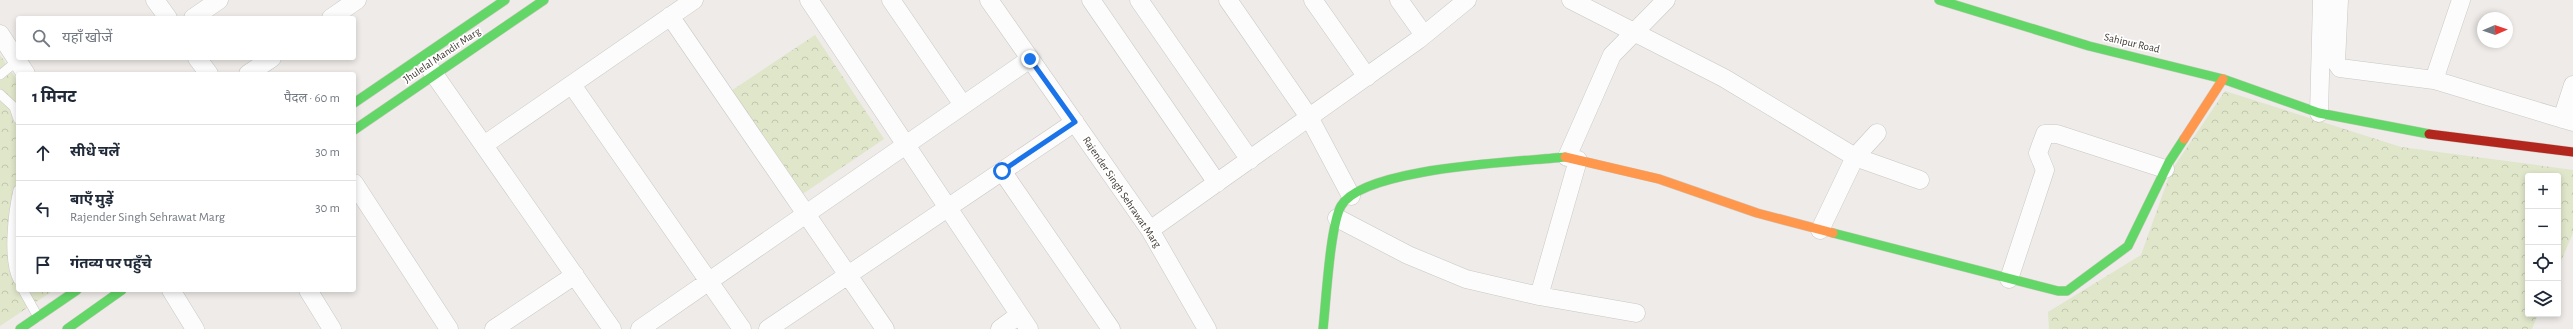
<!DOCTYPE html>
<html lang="hi">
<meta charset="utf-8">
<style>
:root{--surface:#fff;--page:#f6f6f7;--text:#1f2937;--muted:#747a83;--line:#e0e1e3}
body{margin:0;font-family:"Alegreya Sans","Noto Sans Devanagari",sans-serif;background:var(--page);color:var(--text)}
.controls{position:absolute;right:12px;bottom:12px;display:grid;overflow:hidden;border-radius:4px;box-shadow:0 2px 6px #0003}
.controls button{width:36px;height:36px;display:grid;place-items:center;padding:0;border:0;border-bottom:1px solid var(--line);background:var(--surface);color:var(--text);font:20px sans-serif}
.compass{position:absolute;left:2477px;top:12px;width:36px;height:36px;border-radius:50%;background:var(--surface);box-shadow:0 2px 6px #0003;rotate:88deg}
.stop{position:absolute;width:12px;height:12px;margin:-9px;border:3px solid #1a73e8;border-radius:50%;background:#fff}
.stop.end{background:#1a73e8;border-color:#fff;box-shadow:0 1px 4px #0008}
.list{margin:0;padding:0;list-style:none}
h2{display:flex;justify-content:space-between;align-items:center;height:52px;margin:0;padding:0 16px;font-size:17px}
h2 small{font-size:13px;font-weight:400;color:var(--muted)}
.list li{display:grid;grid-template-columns:26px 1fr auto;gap:12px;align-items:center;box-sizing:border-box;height:56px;padding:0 16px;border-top:1px solid var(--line)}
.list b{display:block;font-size:15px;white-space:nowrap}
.list p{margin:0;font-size:13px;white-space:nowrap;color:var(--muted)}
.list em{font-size:13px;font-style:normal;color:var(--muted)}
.icon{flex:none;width:22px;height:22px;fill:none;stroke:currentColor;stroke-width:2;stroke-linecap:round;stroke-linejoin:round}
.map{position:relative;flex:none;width:2573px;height:329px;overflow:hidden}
.search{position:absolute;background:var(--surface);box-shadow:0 2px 6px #0003;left:16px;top:16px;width:340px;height:44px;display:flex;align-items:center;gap:10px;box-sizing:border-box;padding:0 14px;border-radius:4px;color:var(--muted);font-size:15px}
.panel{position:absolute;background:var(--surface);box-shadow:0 2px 6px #0003;left:16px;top:72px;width:340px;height:220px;border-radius:4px}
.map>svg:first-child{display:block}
.forest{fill:url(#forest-crowns)}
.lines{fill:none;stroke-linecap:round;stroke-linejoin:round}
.lane-casing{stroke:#cac7c4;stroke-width:10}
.street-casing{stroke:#cac7c4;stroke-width:19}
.fast-casing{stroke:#cfcac2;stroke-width:10}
.slow-casing{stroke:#cfcac2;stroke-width:10}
.jam-casing{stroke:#cfcac2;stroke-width:10}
.lane{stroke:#fcfcfc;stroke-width:9}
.street{stroke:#fcfcfc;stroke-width:18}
.fast{stroke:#63d668;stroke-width:9}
.slow{stroke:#ff974d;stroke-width:9}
.jam{stroke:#b3261e;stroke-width:9}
.route{stroke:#1a73e8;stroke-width:5}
.labels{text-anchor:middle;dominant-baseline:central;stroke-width:3.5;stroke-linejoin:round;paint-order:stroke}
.street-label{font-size:11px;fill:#433c35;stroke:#fff}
</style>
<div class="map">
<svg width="2573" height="329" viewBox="0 0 2573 329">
<defs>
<pattern id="forest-crowns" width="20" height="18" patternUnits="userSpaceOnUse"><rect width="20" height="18" fill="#dfe6ca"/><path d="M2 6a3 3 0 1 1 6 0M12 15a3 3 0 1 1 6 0" fill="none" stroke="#c1c6ae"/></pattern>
</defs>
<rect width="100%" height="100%" fill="#eeebe8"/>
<path class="forest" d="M815 35 884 139 801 195 731 91Z
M0 55 18 81V290H54L0 326Z
M2225 91 2401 147 2573 170V233L2558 268V176H2528V314H2538L2532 329H2049L2048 312 2141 255 2171 171Z"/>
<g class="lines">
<g class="lane-casing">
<path id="lane" d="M0 75 17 61
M0 94 14 107 18 119
M18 190C13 212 7 259 18 280
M23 290 38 317"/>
</g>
<g class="street-casing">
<path id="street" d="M155 0 168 18
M809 0 1029 329
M891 0 963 105
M989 0 1150 230 1207 329
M1091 0 1217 183
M1139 0 1250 160
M1228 0 1309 117 1351 196
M1313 0 1367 77
M1399 0 1424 35
M1571 0 1724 78 1855 157 1920 180
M2339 0 2336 62 2340 68 2434 80 2573 122
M670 16 885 329
M193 18 219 0
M331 18 357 0
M0 34 26 74
M197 58 209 74
M427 64 612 329
M248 74 272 58
M2434 80 2461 0
M572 85 742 329
M2319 113 2322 0
M2562 119 2573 85
M484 145 694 0
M1567 157 1612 55 1666 0
M1002 171 1111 329
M354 183 449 329
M1337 218 1408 255 1466 279 1539 296 1578 160
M1150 230 1418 40 1467 0
M1820 230 1855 157 1877 133
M2009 279 2045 170 2038 153 2045 134H2057L2165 169
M171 290 195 329
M308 290 332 329
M1539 296 1636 313
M494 329 575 275
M640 329 1030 59
M768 329 1075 122
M1000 329 1019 315"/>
</g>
<g class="fast-casing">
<path id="fast" d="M1939 0 2089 46 2223 79 2319 113 2429 134
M354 103 505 0
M354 130 544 0
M1833 233 2058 291H2067L2128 246 2169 162 2184 139
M20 329 77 290
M67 329 122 290
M1323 329C1326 302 1330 226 1341 206 1363 167 1520 162 1565 157"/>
</g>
<g class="slow-casing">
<path id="slow" d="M2184 139 2223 79
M1565 157 1659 179 1757 213 1833 233"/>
</g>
<g class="jam-casing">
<path id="jam" d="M2429 134 2573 152"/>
</g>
<use href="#lane" class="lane"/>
<use href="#street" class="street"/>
<use href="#fast" class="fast"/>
<use href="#slow" class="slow"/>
<use href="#jam" class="jam"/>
</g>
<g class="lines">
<path class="route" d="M1002 171 1075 122 1030 59"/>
</g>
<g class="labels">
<g class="street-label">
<text transform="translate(2132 43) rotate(13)">Sahipur Road</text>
<text transform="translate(442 55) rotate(-34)">Jhulelal Mandir Marg</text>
<text transform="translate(1122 192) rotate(56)">Rajender Singh Sehrawat Marg</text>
</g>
</g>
</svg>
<div class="controls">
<button>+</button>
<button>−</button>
<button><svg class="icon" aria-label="locate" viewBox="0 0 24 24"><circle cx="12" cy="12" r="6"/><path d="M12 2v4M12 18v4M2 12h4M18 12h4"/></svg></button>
<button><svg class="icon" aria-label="layers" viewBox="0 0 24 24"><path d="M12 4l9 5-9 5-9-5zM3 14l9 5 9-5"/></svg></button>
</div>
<svg class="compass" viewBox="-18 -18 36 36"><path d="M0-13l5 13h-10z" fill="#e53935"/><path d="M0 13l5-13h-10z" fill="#747a83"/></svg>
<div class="stop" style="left:1002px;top:171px"></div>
<div class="stop end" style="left:1030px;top:59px"></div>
<div class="search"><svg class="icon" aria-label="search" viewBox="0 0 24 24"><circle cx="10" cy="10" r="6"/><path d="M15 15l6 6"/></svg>यहाँ खोजें</div>
<section class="panel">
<h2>1 मिनट<small>पैदल · 60 m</small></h2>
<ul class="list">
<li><svg class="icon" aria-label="ahead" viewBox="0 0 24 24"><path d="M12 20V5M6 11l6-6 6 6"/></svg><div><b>सीधे चलें</b></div><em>30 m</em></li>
<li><svg class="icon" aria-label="left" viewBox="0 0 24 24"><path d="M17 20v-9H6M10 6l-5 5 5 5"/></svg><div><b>बाएँ मुड़ें</b><p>Rajender Singh Sehrawat Marg</p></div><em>30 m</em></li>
<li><svg class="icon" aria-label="arrive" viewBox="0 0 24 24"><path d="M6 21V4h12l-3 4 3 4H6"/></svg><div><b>गंतव्य पर पहुँचे</b></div></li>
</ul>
</section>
</div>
